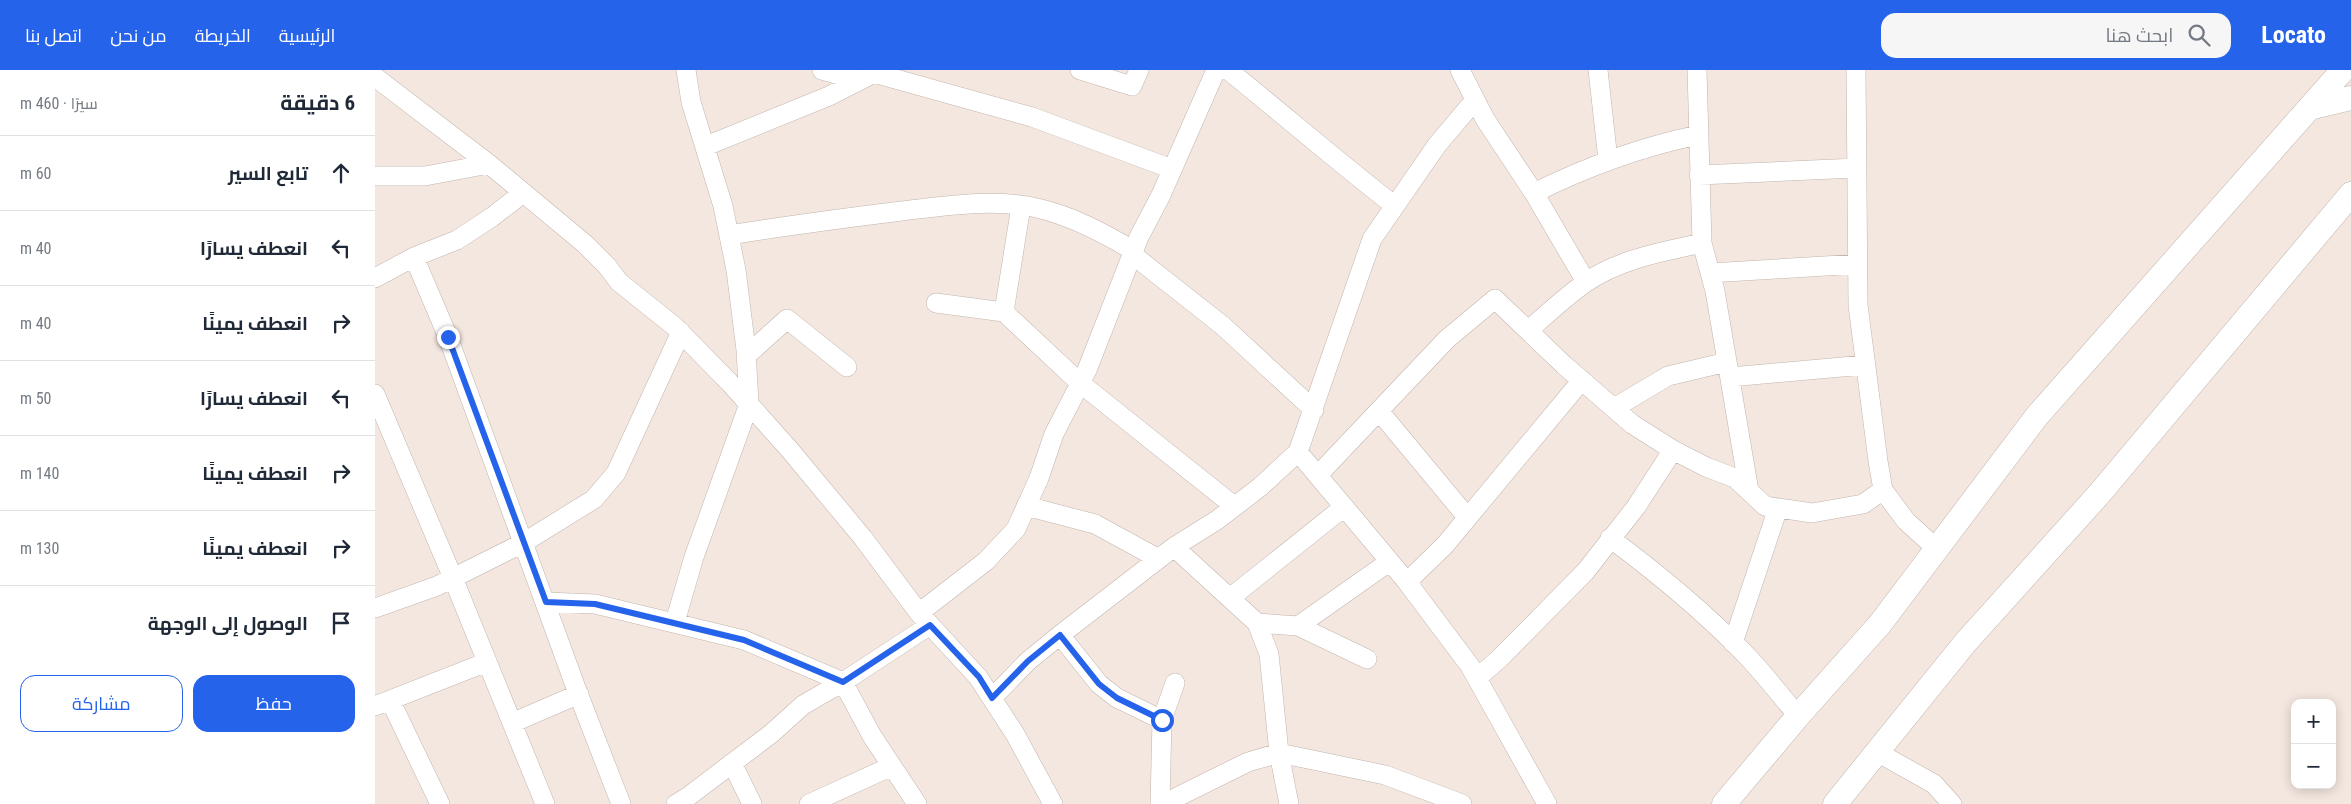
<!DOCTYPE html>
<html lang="ar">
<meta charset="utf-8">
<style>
:root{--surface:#fff;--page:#f6f6f7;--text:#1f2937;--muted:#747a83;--line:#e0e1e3;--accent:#2563eb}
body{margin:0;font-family:"Roboto Condensed",Cairo,sans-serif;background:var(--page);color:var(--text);direction:rtl}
.controls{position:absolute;right:15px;bottom:15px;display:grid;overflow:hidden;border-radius:10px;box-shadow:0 2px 12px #0003}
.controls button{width:45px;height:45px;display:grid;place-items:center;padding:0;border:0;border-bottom:1px solid var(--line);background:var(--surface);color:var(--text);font:25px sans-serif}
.stop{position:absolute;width:15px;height:15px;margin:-11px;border:4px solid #2563eb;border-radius:50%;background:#fff}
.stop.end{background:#2563eb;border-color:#fff;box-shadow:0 1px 5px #0008}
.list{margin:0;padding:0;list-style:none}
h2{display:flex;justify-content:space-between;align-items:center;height:65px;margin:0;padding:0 20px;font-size:21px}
h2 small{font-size:16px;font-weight:400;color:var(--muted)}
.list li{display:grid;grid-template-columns:32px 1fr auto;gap:15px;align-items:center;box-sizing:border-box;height:75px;padding:0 20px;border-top:1px solid var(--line)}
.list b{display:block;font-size:19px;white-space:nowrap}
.list em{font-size:16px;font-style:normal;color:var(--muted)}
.actions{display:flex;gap:10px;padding:15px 20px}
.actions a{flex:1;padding:11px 0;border:1px solid var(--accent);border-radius:15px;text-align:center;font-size:18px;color:var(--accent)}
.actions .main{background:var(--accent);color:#fff}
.icon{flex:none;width:28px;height:28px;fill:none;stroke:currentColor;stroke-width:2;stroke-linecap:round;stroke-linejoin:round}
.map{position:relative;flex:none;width:1976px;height:734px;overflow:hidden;direction:ltr}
header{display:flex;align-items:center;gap:30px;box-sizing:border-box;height:70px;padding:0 25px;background:var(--accent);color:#fff}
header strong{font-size:24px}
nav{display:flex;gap:28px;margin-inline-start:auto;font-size:18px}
.search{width:350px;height:45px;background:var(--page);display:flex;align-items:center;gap:12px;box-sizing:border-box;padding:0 18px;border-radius:15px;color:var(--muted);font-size:19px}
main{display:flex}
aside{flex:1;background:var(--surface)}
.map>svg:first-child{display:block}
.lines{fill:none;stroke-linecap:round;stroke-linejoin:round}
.minor-casing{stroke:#c1b5ae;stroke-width:20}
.major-casing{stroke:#c1b5ae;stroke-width:25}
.minor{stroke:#fff;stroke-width:19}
.major{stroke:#fff;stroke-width:24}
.route{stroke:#2563eb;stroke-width:6}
</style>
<header>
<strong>Locato</strong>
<div class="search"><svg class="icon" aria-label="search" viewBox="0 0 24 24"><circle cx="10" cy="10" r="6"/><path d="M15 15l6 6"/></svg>ابحث هنا</div>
<nav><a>الرئيسية</a><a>الخريطة</a><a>من نحن</a><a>اتصل بنا</a></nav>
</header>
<main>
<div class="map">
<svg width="1976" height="734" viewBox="0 0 1976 734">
<rect width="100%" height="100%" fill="#f4e7e0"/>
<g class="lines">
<g class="minor-casing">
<path id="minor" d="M447 0 479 9
M705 0 757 16 764 0
M853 0C909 45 963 92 1020 136
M1085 0 1110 49 1159 123 1211 212
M1223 0 1233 90
M1322 0 1327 173 1340 221 1374 421
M1481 0 1483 235 1503 391 1508 420 1531 451 1562 479
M499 3 657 47 797 99
M0 7 114 94 210 174 232 196 244 212 299 256 354 312 414 379 488 468 544 543 603 607 640 664 678 734
M331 76 454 26 505 0
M1324 105 1481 98
M0 106H50L114 94
M1159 123C1211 97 1266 77 1323 65
M354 165C411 156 469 148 527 141 570 136 619 128 662 138 697 146 729 163 759 181
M758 185 848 256 939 340
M39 187 73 267 201 618 246 734
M1335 203 1483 194
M0 208 39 187 82 170 117 147 148 123
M561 233 629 242 705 313 859 436
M629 242 646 136
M1154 260C1172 244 1190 227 1210 213 1244 189 1287 182 1327 173
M371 286 412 249 472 297
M1355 307 1489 295
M0 324 78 508 170 734
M1239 338 1293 306 1352 292
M1004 341 1092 447
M923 382 1032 512 1095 596 1172 734
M943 405 1072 269 1120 229 1189 295 1257 354 1298 380 1331 397 1360 408 1390 436 1437 443 1488 434 1508 420
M651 436 720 454 784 489
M1235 468C1282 503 1327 540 1368 582 1388 602 1405 625 1423 646
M799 477 882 553 894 584 904 683 914 734
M1032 512 1070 475 1207 310
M855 528 969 437
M171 532 220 534 369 570 468 612 497 666 542 734
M0 538 62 516 148 473 219 429 241 403 306 262
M544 543 611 491 641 459 664 408 679 364 712 300 764 167 786 125 841 0
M300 552 319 487 374 334 371 280 361 200 348 136 316 32 311 0
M882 553 923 556 992 589
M923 556 1014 492
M685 565 724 614 742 628 787 650
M1358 573 1403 438
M1102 608 1124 589 1210 502 1261 437 1298 380
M617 628 653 591 685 565 799 477 842 450 885 417 923 382 997 169 1062 75 1100 30
M15 630 65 734
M0 636 112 592
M137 653 204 624
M1502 682 1559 714 1577 734
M357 693 377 734
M301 734 314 726 397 663 428 635 468 612 555 555
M434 734 517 696
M785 734 787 650 800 613
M788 734 873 692 904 683 1010 705 1087 734"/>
</g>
<g class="major-casing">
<path id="major" d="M1938 37 1976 28
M1349 734 1423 646 1505 554 1662 346 1968 0
M1460 734 1590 573 1725 423 1976 124"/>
</g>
<use href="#minor" class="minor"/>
<use href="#major" class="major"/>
</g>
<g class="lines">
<path class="route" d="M73 267 171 532 220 534 369 570 468 612 555 555 604 607 617 628 653 591 685 565 724 614 742 628 787 650"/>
</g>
</svg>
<div class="controls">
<button>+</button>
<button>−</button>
</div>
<div class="stop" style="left:787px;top:650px"></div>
<div class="stop end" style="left:73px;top:267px"></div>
</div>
<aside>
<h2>6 دقيقة<small>سيرًا · 460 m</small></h2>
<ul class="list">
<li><svg class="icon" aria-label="ahead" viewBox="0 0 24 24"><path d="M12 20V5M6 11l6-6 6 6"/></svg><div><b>تابع السير</b></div><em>60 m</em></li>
<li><svg class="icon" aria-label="left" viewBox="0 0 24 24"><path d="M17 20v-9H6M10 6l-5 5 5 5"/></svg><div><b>انعطف يسارًا</b></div><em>40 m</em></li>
<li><svg class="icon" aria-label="right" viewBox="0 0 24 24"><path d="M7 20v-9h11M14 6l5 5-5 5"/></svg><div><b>انعطف يمينًا</b></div><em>40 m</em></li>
<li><svg class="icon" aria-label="left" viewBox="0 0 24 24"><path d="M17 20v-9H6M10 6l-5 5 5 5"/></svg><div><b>انعطف يسارًا</b></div><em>50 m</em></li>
<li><svg class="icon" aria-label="right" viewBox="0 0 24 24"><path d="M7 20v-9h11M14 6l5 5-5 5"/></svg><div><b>انعطف يمينًا</b></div><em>140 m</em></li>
<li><svg class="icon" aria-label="right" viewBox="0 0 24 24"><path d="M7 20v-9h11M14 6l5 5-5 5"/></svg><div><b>انعطف يمينًا</b></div><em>130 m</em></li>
<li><svg class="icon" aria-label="arrive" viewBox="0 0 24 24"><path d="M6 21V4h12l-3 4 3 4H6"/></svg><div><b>الوصول إلى الوجهة</b></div></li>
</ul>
<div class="actions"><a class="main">حفظ</a><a>مشاركة</a></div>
</aside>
</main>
